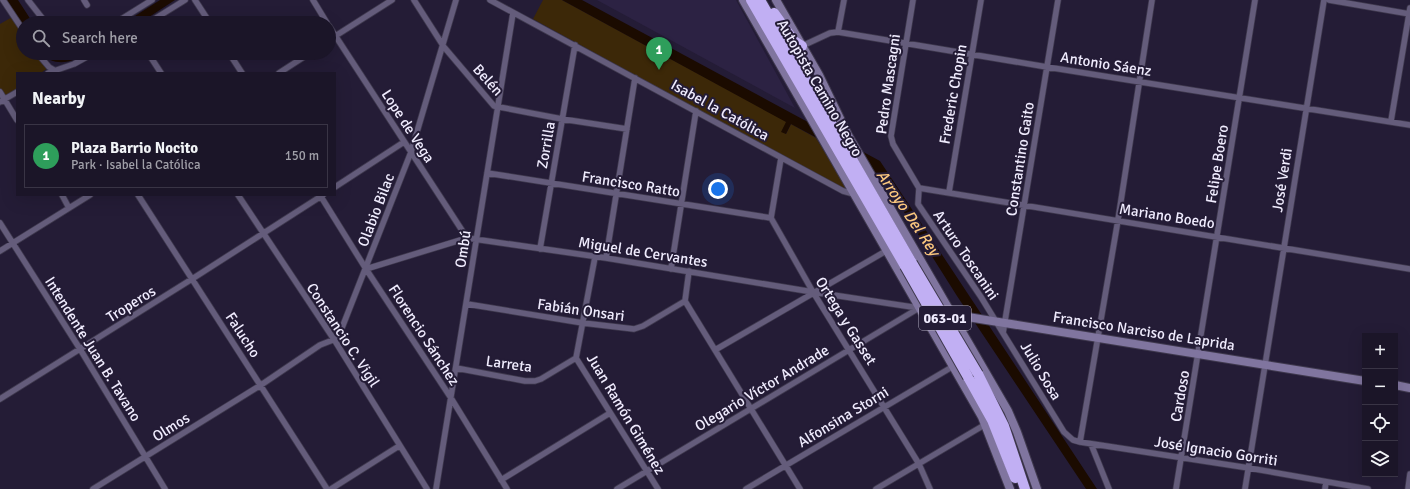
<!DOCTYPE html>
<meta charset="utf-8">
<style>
:root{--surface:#1b1528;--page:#241e30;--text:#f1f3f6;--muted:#a09fa8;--line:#393445;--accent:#b45309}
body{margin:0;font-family:Signika,sans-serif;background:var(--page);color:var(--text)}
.controls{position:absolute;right:12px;bottom:12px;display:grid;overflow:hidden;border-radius:0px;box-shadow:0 4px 16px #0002}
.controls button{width:36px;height:36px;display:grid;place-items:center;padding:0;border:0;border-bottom:1px solid var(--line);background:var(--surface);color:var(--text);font:20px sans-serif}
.you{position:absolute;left:718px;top:189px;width:14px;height:14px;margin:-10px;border:3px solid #fff;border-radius:50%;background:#1a73e8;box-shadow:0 0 0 6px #1a73e833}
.badge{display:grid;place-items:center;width:26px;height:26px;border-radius:50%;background:var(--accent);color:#fff;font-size:13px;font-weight:700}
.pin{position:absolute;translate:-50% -33px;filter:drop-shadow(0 1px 2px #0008)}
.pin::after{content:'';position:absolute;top:21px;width:14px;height:12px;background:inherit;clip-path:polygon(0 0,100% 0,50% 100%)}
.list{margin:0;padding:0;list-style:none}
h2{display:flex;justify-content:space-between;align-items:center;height:52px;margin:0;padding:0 16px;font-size:17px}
h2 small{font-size:13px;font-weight:400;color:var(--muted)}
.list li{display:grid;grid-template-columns:26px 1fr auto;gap:12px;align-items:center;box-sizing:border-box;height:64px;margin:0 8px 8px;padding:0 8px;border:1px solid var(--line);border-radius:0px}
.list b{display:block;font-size:15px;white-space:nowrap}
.list p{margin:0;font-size:13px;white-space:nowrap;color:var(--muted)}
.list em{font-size:13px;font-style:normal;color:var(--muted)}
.icon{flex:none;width:22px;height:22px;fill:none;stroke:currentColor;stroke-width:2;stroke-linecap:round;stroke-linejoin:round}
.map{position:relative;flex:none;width:1410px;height:489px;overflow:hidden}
.search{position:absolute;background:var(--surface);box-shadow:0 4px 16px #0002;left:16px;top:16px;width:320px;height:44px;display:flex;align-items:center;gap:10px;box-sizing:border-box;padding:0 14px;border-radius:22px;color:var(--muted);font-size:15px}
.panel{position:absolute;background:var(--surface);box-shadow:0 4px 16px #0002;left:16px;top:72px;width:320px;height:124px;border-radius:0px}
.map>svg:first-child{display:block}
.built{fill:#2c2243}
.green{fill:#3c2808}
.water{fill:#1b0b00}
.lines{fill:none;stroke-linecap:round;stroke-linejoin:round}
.street-casing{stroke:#3f394e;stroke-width:7}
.secondary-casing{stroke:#3f394e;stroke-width:10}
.highway-casing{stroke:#3f394e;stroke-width:12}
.street{stroke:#645c7b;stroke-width:5.5}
.secondary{stroke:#80759f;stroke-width:8}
.highway{stroke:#c1aff3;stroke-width:10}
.highway-bridge-casing{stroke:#3f394e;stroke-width:12;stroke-linecap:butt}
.highway-bridge{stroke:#c1aff3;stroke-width:10}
.labels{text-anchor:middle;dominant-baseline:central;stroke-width:4;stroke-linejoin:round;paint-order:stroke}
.shield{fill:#241c36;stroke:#b3aec2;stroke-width:1}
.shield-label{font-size:14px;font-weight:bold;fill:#f0ecfe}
.street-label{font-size:15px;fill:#f0ecfe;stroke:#241c36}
.water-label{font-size:16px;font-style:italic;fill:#fbc77e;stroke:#241c36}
</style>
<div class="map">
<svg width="1410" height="489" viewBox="0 0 1410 489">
<rect width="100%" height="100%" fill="#241c36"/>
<path class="built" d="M597 0H736L795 108 632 19Z"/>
<path class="green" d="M543 0H562L787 122 782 131 786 134 791 124 816 138 843 182 845 188H841L533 19Z
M14 16 23 30V53H37L49 67 41 73H17V90L5 99 0 92V24Z"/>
<path class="water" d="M7 0H18L33 23H23V25Z
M160 0H175L140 23H124Z
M562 0H582L880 161 1097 489H1086L957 296 892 193 869 166 791 124 786 134 781 132 786 122Z
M40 53 67 54 89 53C73 62 55 68 40 53Z"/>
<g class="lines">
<g class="street-casing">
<path id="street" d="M3 0 23 30
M28 0 46 23
M84 0 87 5
M195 0 210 23
M313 0 327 23
M414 0 444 47 494 106 562 119 627 129
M490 0 843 191 854 194
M913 0 891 136 893 144 919 188
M1058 0 1003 333 1064 432 1073 440 1080 442 1249 468 1368 489
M1329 0 1410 14
M115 23 152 0
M148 23 185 0
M329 26 467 238
M838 32 844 0
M329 40 392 0
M802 46 830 33 838 32 1047 67 1410 125
M37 53 49 67 54 70
M148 53 161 73
M229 53 242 73
M48 73 74 64 94 53
M279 73 310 53
M0 92 17 120
M0 102 17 92
M1391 121 1410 8
M781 158 771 218 813 292 919 464 930 489
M487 173 771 218
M335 187 404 142
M919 188 1410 269
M919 188 918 204 981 297 1003 333
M949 192 981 0
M62 195 69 208
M138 195 327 489
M238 195 335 341 427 489
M320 195 366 269 451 398 507 489
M0 223 80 349 165 489
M540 249 575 45
M0 251 90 195
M595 257 576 358 658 489
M606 258 635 78
M366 269 467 238 606 258 813 292 919 308
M671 269 696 111
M689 271 685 301 800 489
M467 304 583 323 634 329 643 326 685 301
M715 350 886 251
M456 368 525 381H535L541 379 576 358
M0 399 192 279 323 195
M1080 442 1118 220 1152 0
M1091 444 1109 489
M501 480 610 413
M93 489 261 385 320 345 338 338 411 152 456 0
M331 489 399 446
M436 489 513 13
M617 489 919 308
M746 489 952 367
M876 489 986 424
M1176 489 1255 0
M1245 489 1324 0
M1325 489 1326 482
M1408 489 1410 474"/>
</g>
<g class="secondary-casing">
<path id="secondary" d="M743 0 982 417 1010 489
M776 0 819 75 848 135 1008 411 1017 432 1037 489
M949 314 1365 381
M1395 385 1410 388"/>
</g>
<g class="highway-casing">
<path id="highway" d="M751 0 905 266
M760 0 912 263
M774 13 794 41 802 46
M978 374 1004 426 1025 489
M968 377 992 420 1015 478"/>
</g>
<use href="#street" class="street"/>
<use href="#secondary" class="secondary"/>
<use href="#highway" class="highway"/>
<g class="highway-bridge-casing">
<path id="highway-bridge" d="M912 263 978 374
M905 266 968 377"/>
</g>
<use href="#highway-bridge" class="highway-bridge"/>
</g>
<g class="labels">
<rect class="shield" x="919" y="306" width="52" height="24" rx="3"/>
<g class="shield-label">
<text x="945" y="318">063-01</text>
</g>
<g class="street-label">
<text transform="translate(1106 64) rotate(9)">Antonio Sáenz</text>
<text transform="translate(488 80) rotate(48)">Belén</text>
<text transform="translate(888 84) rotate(-82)">Pedro Mascagni</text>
<text transform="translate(820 88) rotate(60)">Autopista Camino Negro</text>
<text transform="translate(953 94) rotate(-80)">Frederic Chopin</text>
<text transform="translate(720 110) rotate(29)">Isabel la Católica</text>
<text transform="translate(408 126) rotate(57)">Lope de Vega</text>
<text transform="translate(546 145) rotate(-80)">Zorrilla</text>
<text transform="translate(1020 159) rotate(-81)">Constantino Gaito</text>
<text transform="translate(1217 164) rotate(-81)">Felipe Boero</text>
<text transform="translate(1282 180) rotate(-81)">José Verdi</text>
<text transform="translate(631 184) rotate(9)">Francisco Ratto</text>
<text transform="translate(376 210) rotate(-69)">Olabio Bilac</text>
<text transform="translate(1167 216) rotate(9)">Mariano Boedo</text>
<text transform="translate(463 249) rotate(-81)">Ombú</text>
<text transform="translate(643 252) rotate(9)">Miguel de Cervantes</text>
<text transform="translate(966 255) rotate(56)">Arturo Toscanini</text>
<text transform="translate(131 304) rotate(-32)">Troperos</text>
<text transform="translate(581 310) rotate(8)">Fabián Onsari</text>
<text transform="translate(846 321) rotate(58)">Ortega y Gasset</text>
<text transform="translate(1144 331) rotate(9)">Francisco Narciso de Laprida</text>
<text transform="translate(243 335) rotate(57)">Falucho</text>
<text transform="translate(343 335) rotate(57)">Constancio C. Vigil</text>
<text transform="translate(424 335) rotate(57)">Florencio Sánchez</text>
<text transform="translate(93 349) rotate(58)">Intendente Juan B. Tavano</text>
<text transform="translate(509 364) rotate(8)">Larreta</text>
<text transform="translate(1041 371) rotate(59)">Julio Sosa</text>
<text transform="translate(762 388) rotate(-31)">Olegario Víctor Andrade</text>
<text transform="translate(1180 396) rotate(-80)">Cardoso</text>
<text transform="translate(626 414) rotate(59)">Juan Ramón Giménez</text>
<text transform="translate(843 417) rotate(-31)">Alfonsina Storni</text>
<text transform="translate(171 427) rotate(-32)">Olmos</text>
<text transform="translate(1216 451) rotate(9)">José Ignacio Gorriti</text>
</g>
<g class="water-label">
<text transform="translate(908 213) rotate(56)">Arroyo Del Rey</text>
</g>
</g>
</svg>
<div class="controls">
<button>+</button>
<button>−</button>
<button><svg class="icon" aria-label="locate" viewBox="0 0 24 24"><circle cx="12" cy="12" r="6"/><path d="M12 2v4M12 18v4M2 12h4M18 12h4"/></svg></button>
<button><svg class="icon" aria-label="layers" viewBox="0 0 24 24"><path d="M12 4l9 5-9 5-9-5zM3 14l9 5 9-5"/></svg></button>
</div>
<div class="you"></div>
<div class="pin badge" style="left:659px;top:70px;background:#2e9e5b">1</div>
<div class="search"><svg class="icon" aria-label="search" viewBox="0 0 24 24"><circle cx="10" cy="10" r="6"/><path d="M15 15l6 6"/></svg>Search here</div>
<section class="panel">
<h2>Nearby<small></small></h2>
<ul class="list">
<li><span class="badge" style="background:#2e9e5b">1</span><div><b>Plaza Barrio Nocito</b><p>Park · Isabel la Católica</p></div><em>150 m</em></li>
</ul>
</section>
</div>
